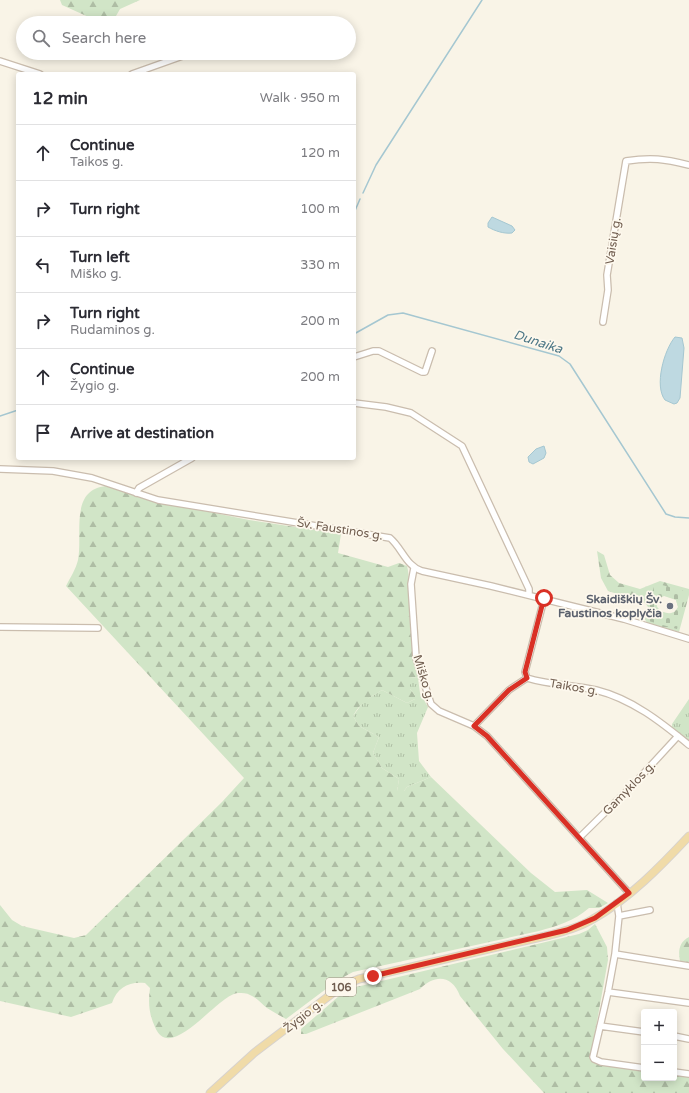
<!DOCTYPE html>
<meta charset="utf-8">
<style>
:root{--surface:#fff;--page:#f7f7f7;--text:#2b2b33;--muted:#7c7c81;--line:#e1e1e2}
body{margin:0;font-family:"Varela Round",sans-serif;background:var(--page);color:var(--text)}
.controls{position:absolute;right:12px;bottom:12px;display:grid;overflow:hidden;border-radius:4px;box-shadow:0 2px 10px #0003}
.controls button{width:36px;height:36px;display:grid;place-items:center;padding:0;border:0;border-bottom:1px solid var(--line);background:var(--surface);color:var(--text);font:20px sans-serif}
.stop{position:absolute;width:12px;height:12px;margin:-9px;border:3px solid #d93025;border-radius:50%;background:#fff}
.stop.end{background:#d93025;border-color:#fff;box-shadow:0 1px 4px #0008}
.list{margin:0;padding:0;list-style:none}
h2{display:flex;justify-content:space-between;align-items:center;height:52px;margin:0;padding:0 16px;font-size:17px}
h2 small{font-size:13px;font-weight:400;color:var(--muted)}
.list li{display:grid;grid-template-columns:26px 1fr auto;gap:12px;align-items:center;box-sizing:border-box;height:56px;padding:0 16px;border-top:1px solid var(--line)}
.list b{display:block;font-size:15px;white-space:nowrap}
.list p{margin:0;font-size:13px;white-space:nowrap;color:var(--muted)}
.list em{font-size:13px;font-style:normal;color:var(--muted)}
.icon{flex:none;width:22px;height:22px;fill:none;stroke:currentColor;stroke-width:2;stroke-linecap:round;stroke-linejoin:round}
.map{position:relative;flex:none;width:689px;height:1093px;overflow:hidden}
.search{position:absolute;background:var(--surface);box-shadow:0 2px 10px #0003;left:16px;top:16px;width:340px;height:44px;display:flex;align-items:center;gap:10px;box-sizing:border-box;padding:0 14px;border-radius:22px;color:var(--muted);font-size:15px}
.panel{position:absolute;background:var(--surface);box-shadow:0 2px 10px #0003;left:16px;top:72px;width:340px;height:388px;border-radius:4px}
.map>svg:first-child{display:block}
.grass{fill:url(#grass-tufts)}
.forest{fill:url(#forest-firs);fill-rule:evenodd}
.cemetery{fill:url(#cemetery-stones);fill-rule:evenodd}
.water{fill:#bed9e1;stroke:#a5c7d1}
.lines{fill:none;stroke-linecap:round;stroke-linejoin:round}
.stream{stroke:#a5c7d1;stroke-width:1.5}
.minor-casing{stroke:#cabdae;stroke-width:8}
.major-casing{stroke:#d7d2ce;stroke-width:9}
.minor{stroke:#fff;stroke-width:5.5}
.major{stroke:#f0dba8;stroke-width:7}
.route{stroke:#d93025;stroke-width:5}
.worship-dot{fill:#6b7280;stroke:#fdf8ed;stroke-width:1.5}
.labels{text-anchor:middle;dominant-baseline:central;stroke-width:3.5;stroke-linejoin:round;paint-order:stroke}
.shield{fill:#fdf8ed;stroke:#9a8c7e;stroke-width:1}
.shield-label{font-size:11px;font-weight:bold;fill:#705d4f}
.street-label{font-size:12px;fill:#705d4f;stroke:#fdf8ed}
.worship-label{font-size:12px;font-weight:bold;fill:#5b616d;stroke:#fdf8ed;text-anchor:end}
.water-label{font-size:13px;font-style:italic;fill:#4e7887;stroke:#fdf8ed}
</style>
<div class="map">
<svg width="689" height="1093" viewBox="0 0 689 1093">
<defs>
<pattern id="grass-tufts" width="24" height="20" patternUnits="userSpaceOnUse"><rect width="24" height="20" fill="#d1e5c7"/><path d="M3 7l-1-3M5 7V3M7 7l1-3M15 17l-1-3M17 17v-4M19 17l1-3" fill="none" stroke="#aebda4"/></pattern>
<pattern id="forest-firs" width="22" height="20" patternUnits="userSpaceOnUse"><rect width="22" height="20" fill="#d1e5c7"/><path d="M5 1l3.5 6h-7zM16 11l3.5 6h-7z" fill="#aebda4"/></pattern>
<pattern id="cemetery-stones" width="16" height="16" patternUnits="userSpaceOnUse"><rect width="16" height="16" fill="#d1e5c7"/><path d="M2 7V4a2 2 0 0 1 4 0v3zM10 15v-3a2 2 0 0 1 4 0v3z" fill="#aebda4"/></pattern>
</defs>
<rect width="100%" height="100%" fill="#f9f4e7"/>
<path class="grass" d="M410 677 418 678 420 693 428 707 417 733 419 761 431 777 407 787 404 791H397L399 779 382 768 373 753 379 737 359 726 353 716 364 701 382 690 407 703 415 699V695L410 689Z
M689 699V741L672 728V724Z"/>
<path class="forest" d="M60 0H140L120 9 112 23H102L62 5Z
M106 486 121 489 146 499 249 520 341 534 338 553 388 567 399 563 407 566C410 577 408 587 409 597 410 625 412 652 418 678L410 677V689L415 695V699L407 703 382 690C369 698 360 703 353 716L359 726 379 737 373 753 382 768 399 779 397 791H404L407 787 431 777 531 873 555 892 587 890 608 903 599 908H589C574 921 557 926 539 931L353 972 338 980 286 1019C279 1015 273 1012 267 1008 262 1004 256 997 250 995 247 993 242 993 238 993 218 994 170 1065 155 1027 149 1014 148 1003 150 988L145 983C130 981 117 987 112 1003L71 1017 0 1001V905L12 920 22 926 74 938 86 935 222 802 244 778 66 586C70 578 76 569 78 560 83 534 69 490 106 486Z
M597 551 604 555 610 575 619 583 640 589 660 581 689 589V595L679 632 647 623 645 619 648 607 645 603 608 591 601 578ZM661 596H669L676 600 678 607 677 611 668 614 658 610 656 602Z
M595 924 607 947 608 960 591 1055 593 1061 599 1065 644 1071V1078H674V1075L689 1076V1093H544L503 1049 460 996C452 975 435 974 420 989L306 1034H301V1029L339 996 352 988 579 934 588 930Z
M689 937V963L680 961C678 951 679 942 689 937Z"/>
<path class="cemetery" d="M655 583 687 592 677 629 645 620ZM664 596 676 600 678 607 673 614 662 612 656 606 658 599Z"/>
<path class="water" d="M492 217 512 226 515 230 512 233C504 234 495 231 488 227V223Z
M675 337 682 338 684 348 680 398 677 403 674 404 665 400C654 386 664 350 675 337Z
M544 446 546 453 544 458 533 464 529 462 528 457 536 449Z"/>
<g class="lines">
<path class="stream" d="M363 193 376 165 482 0
M354 213 360 199
M354 334 388 315 403 313 559 356 570 364 666 514 675 517 689 518
M0 416 18 410"/>
<g class="minor-casing">
<path id="minor" d="M0 61 40 74
M132 74 191 53
M603 322 608 290 607 275 626 161C652 157 664 159 689 165
M354 357 373 351H379L422 372H425L432 351
M354 403 386 407 411 413 462 446 529 589V595
M0 469 53 471 92 478 158 500 390 538C402 548 406 566 422 571L491 586 624 619 689 639
M136 493 139 488 192 458
M414 568 411 584 416 658 431 704 439 711 474 726 487 736 629 893
M544 599 525 672 527 678C549 685 573 685 596 690 632 699 661 722 689 745
M0 627 98 628
M474 726 509 690 527 678
M579 838 632 786 678 736
M617 903 619 916 615 954 689 966
M619 916 650 910
M615 954 608 992 593 1057 594 1059 601 1062 644 1068
M608 992 689 1003
M600 1026 644 1032
M674 1036 689 1039
M674 1072 689 1074"/>
</g>
<g class="major-casing">
<path id="major" d="M210 1093 254 1053 342 986 359 979 550 935C565 931 580 927 593 919 628 900 662 865 689 836"/>
</g>
<use href="#minor" class="minor"/>
<use href="#major" class="major"/>
</g>
<g class="lines">
<path class="route" d="M373 976 567 930 595 918 629 893 487 736 474 726 509 690 527 678 525 672 544 598"/>
</g>
<circle class="worship-dot" cx="670" cy="606" r="4"/>
<g class="labels">
<rect class="shield" x="326" y="978" width="30" height="18" rx="3"/>
<g class="shield-label">
<text x="341" y="987">106</text>
</g>
<g class="street-label">
<text transform="translate(613 241) rotate(-81)">Vaisių g.</text>
<text transform="translate(340 529) rotate(9)">Šv. Faustinos g.</text>
<text transform="translate(424 678) rotate(73)">Miško g.</text>
<text transform="translate(574 687) rotate(10)">Taikos g.</text>
<text transform="translate(629 788) rotate(-46)">Gamyklos g.</text>
<text transform="translate(303 1016) rotate(-38)">Žygio g.</text>
</g>
<g class="worship-label">
<text x="662" y="599">Skaidiškių Šv.<tspan x="662" dy="14">Faustinos koplyčia</tspan></text>
</g>
<g class="water-label">
<text transform="translate(538 342) rotate(18)">Dunaika</text>
</g>
</g>
</svg>
<div class="controls">
<button>+</button>
<button>−</button>
</div>
<div class="stop" style="left:544px;top:598px"></div>
<div class="stop end" style="left:373px;top:976px"></div>
<div class="search"><svg class="icon" aria-label="search" viewBox="0 0 24 24"><circle cx="10" cy="10" r="6"/><path d="M15 15l6 6"/></svg>Search here</div>
<section class="panel">
<h2>12 min<small>Walk · 950 m</small></h2>
<ul class="list">
<li><svg class="icon" aria-label="ahead" viewBox="0 0 24 24"><path d="M12 20V5M6 11l6-6 6 6"/></svg><div><b>Continue</b><p>Taikos g.</p></div><em>120 m</em></li>
<li><svg class="icon" aria-label="right" viewBox="0 0 24 24"><path d="M7 20v-9h11M14 6l5 5-5 5"/></svg><div><b>Turn right</b></div><em>100 m</em></li>
<li><svg class="icon" aria-label="left" viewBox="0 0 24 24"><path d="M17 20v-9H6M10 6l-5 5 5 5"/></svg><div><b>Turn left</b><p>Miško g.</p></div><em>330 m</em></li>
<li><svg class="icon" aria-label="right" viewBox="0 0 24 24"><path d="M7 20v-9h11M14 6l5 5-5 5"/></svg><div><b>Turn right</b><p>Rudaminos g.</p></div><em>200 m</em></li>
<li><svg class="icon" aria-label="ahead" viewBox="0 0 24 24"><path d="M12 20V5M6 11l6-6 6 6"/></svg><div><b>Continue</b><p>Žygio g.</p></div><em>200 m</em></li>
<li><svg class="icon" aria-label="arrive" viewBox="0 0 24 24"><path d="M6 21V4h12l-3 4 3 4H6"/></svg><div><b>Arrive at destination</b></div></li>
</ul>
</section>
</div>
